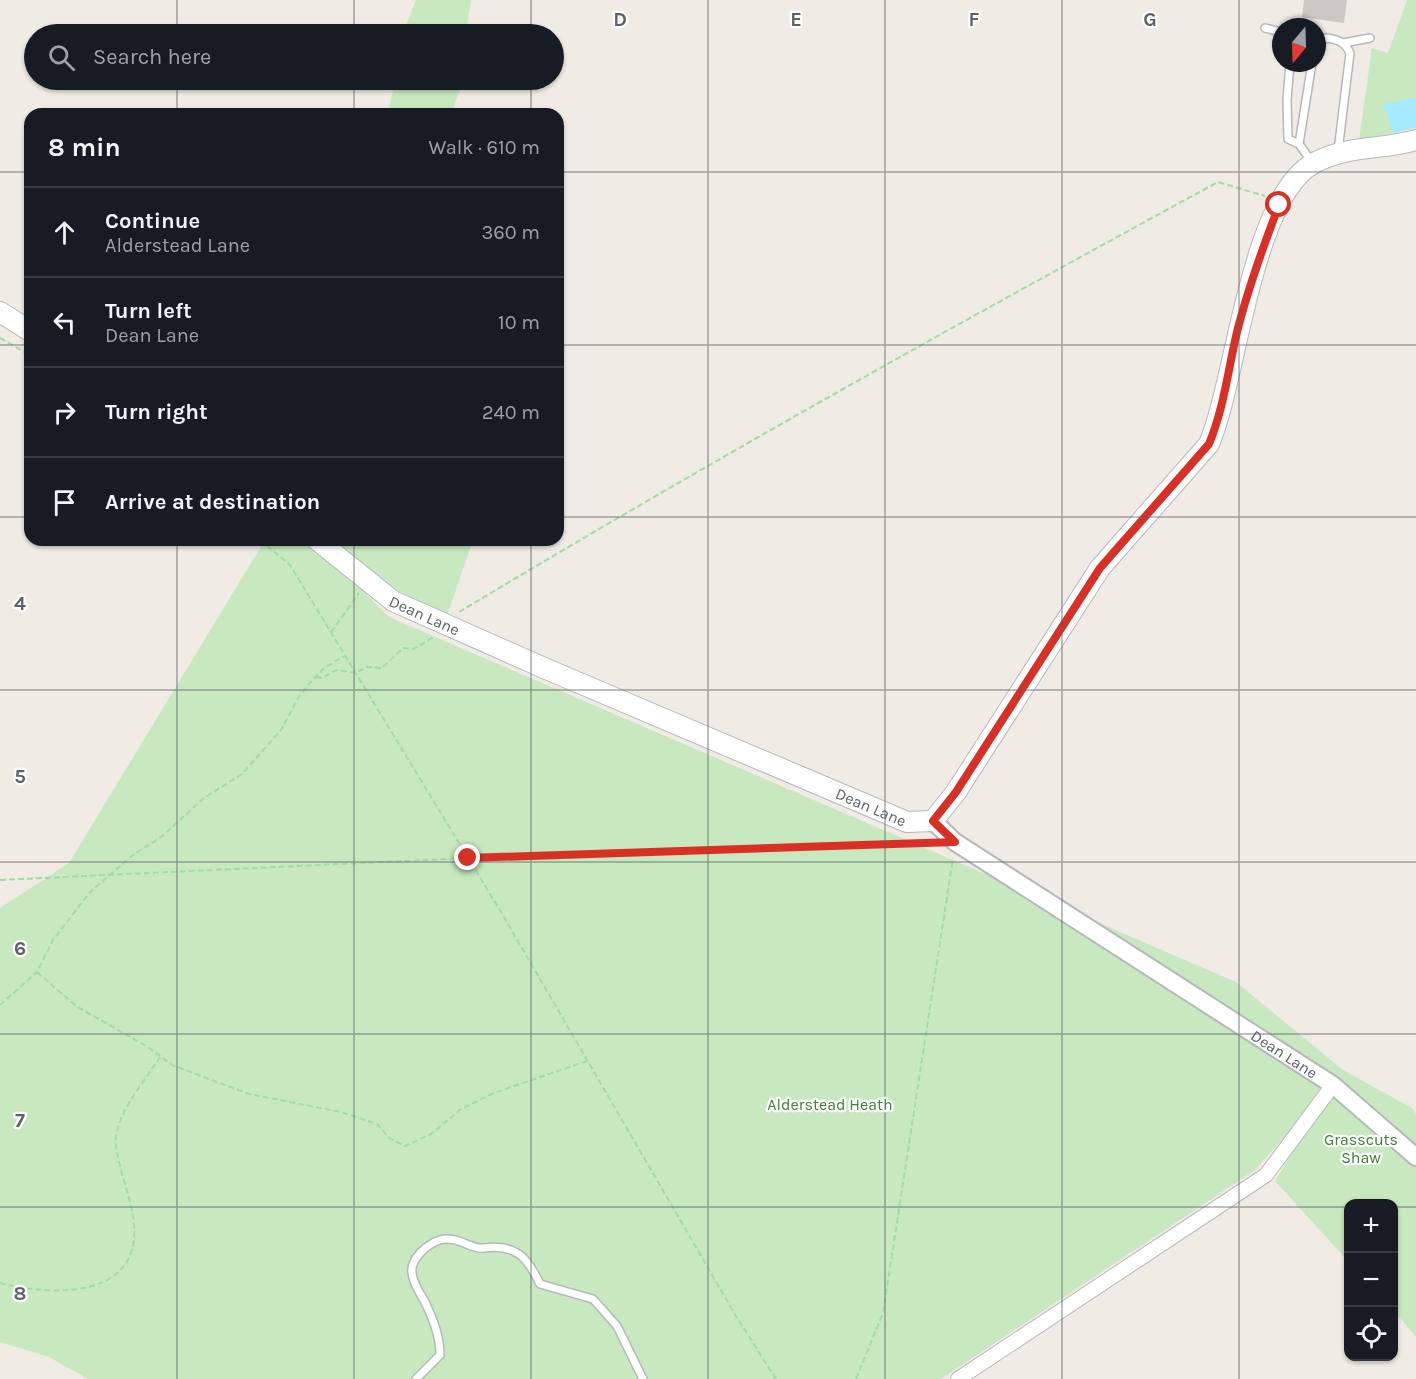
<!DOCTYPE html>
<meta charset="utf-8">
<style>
:root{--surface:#171b24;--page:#20242c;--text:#f1f3f6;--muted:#9ea1a6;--line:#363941}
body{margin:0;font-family:Karla,sans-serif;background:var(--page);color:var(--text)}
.controls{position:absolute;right:18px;bottom:18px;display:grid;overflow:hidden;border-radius:12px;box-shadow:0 2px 4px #0004}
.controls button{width:54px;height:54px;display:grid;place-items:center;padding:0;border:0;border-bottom:2px solid var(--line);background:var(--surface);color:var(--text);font:30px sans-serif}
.compass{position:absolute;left:1272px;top:18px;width:54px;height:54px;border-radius:50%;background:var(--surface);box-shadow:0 2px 4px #0004;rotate:199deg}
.stop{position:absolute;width:18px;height:18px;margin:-14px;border:4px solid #d93025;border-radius:50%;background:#fff}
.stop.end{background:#d93025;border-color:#fff;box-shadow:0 2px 6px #0008}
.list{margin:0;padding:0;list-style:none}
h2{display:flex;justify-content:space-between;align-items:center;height:78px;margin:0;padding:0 24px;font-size:26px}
h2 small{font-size:20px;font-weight:400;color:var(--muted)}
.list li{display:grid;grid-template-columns:39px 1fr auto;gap:18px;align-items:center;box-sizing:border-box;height:90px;padding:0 24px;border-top:2px solid var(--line)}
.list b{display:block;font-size:22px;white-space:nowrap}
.list p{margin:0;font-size:20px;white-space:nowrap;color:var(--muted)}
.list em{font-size:20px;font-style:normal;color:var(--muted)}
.icon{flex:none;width:33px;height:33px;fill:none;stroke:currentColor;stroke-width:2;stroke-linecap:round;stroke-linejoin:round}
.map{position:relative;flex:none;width:1416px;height:1379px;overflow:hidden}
.search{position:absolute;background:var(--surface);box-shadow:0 2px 4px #0004;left:24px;top:24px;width:540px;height:66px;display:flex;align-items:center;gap:15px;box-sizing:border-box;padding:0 21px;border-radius:33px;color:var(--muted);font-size:22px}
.panel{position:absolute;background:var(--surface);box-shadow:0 2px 4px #0004;left:24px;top:108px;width:540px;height:438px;border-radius:18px}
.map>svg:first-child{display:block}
.green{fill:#c8e8c0}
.water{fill:#a5e9ff}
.building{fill:#cdc8c4}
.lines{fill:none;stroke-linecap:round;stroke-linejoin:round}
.service-casing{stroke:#b5b9bc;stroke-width:10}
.minor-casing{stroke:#b5b9bc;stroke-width:16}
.tertiary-casing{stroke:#b5b9bc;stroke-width:20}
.secondary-casing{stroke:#b3b9bd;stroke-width:22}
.path{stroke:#a3dba7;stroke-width:2;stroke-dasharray:6 3;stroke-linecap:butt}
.service{stroke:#fff;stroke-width:7}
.minor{stroke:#fff;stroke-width:14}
.tertiary{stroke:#fff;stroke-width:16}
.secondary{stroke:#fff;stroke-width:20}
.route{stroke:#d93025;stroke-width:8}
.grid{fill:none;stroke:#5c6266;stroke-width:1.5;stroke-opacity:0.55}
.labels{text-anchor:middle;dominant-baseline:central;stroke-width:4.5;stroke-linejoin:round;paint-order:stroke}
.street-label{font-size:16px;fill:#5c6266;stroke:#fff}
.park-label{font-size:16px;fill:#3b8230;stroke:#fff}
.grid-label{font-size:20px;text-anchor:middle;font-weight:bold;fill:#5c6266;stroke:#fff;stroke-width:4.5;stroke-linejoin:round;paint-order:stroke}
</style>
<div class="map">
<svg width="1416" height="1379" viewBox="0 0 1416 1379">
<rect width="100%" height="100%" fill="#f0ebe5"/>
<path class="green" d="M416 0H471L466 34H403Z
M1407 0H1416V128L1359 140 1372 48 1388 53Z
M395 80H464L451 114H388Z
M265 540H312L389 617 1236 982 1343 1070 1412 1108 1416 1114V1337L1394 1311V1204H1348V1261L1275 1181 1340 1074 1255 1170 941 1379H88L49 1357 0 1342V908L69 863Z
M325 540H466L472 543 448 613 435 616Z"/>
<path class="water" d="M1416 98V127L1394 133 1383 104Z"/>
<path class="building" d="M1304 0H1347L1344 23 1302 17Z"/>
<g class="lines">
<g class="service-casing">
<path id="service" d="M1265 28 1281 32
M1343 43 1370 38
M1317 44 1326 38C1337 39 1345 42 1350 53L1338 151
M1290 63 1287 100 1288 139 1299 144 1311 161
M1299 144 1312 63
M416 1379 440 1355C440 1336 433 1319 425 1302 420 1293 413 1284 412 1273 410 1259 427 1244 440 1240 457 1235 471 1250 484 1248 515 1244 527 1256 540 1284L593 1299 617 1326 643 1379"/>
</g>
<g class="minor-casing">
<path id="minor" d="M958 1379 1266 1175 1333 1085"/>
</g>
<g class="tertiary-casing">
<g id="tertiary">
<path id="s1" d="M933 821 955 842 1333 1085 1416 1157"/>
</g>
</g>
<g class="secondary-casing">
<g id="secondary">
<path d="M0 312 30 331"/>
<path id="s2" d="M317 540 393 601 544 668 907 822 933 821 956 792 1100 568 1209 444C1237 378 1251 197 1314 163 1347 145 1382 150 1416 140"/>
</g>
</g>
<path class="path" d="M0 338 30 355
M260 540 290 565 501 912 736 1316 776 1379
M459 612C709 462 962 321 1218 182L1265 196
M331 632 359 593
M316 677 322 678 336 670 356 673 366 667 382 668 403 648 414 649 435 636
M0 880 468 858 932 843
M37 972 76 1006 148 1047 172 1065 249 1094 341 1112 377 1124 389 1138 405 1146 431 1134 461 1109 494 1093 587 1061
M0 1005 37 972 53 940 90 892 133 855 160 838 204 798 242 774 281 730 298 698 309 684 324 668 344 656
M0 1283C55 1297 146 1299 133 1217 131 1198 113 1153 116 1136 121 1107 145 1081 160 1057
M856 1379 883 1313 953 858"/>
<use href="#service" class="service"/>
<use href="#minor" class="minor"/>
<use href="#tertiary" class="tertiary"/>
<use href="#secondary" class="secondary"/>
</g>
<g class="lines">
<path class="route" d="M468 858 955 842 933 821 956 792 1100 568 1209 444C1224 408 1228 370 1237 332 1248 288 1263 247 1279 205"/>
</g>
<path class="grid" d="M177 0V34M354 0V34M531 0V34M708 0V1379M885 0V1379M1062 0V1379M1239 0V1379M177 80V114M354 80V114M531 80V114M0 172H30M558 172H1416M0 345H30M558 345H1416M0 517H30M558 517H1416M177 540V1379M354 540V1379M531 540V1379M0 690H1416M0 862H1416M0 1034H1416M0 1207H1348M1394 1207H1416"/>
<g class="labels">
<g class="street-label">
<text stroke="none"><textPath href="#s2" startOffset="132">Dean Lane</textPath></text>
<text stroke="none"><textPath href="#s2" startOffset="618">Dean Lane</textPath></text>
<text stroke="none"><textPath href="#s1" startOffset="422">Dean Lane</textPath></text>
</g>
<g class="park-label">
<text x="830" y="1104">Alderstead Heath</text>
<text x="1361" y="1139">Grasscuts<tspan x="1361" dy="18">Shaw</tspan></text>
</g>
</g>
<g class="grid-label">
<text x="620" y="26">D</text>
<text x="796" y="26">E</text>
<text x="974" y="26">F</text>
<text x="1150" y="26">G</text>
<text x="20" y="610">4</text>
<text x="20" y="783">5</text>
<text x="20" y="955">6</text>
<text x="20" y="1127">7</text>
<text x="20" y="1300">8</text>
</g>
</svg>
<div class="controls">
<button>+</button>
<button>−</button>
<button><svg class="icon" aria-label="locate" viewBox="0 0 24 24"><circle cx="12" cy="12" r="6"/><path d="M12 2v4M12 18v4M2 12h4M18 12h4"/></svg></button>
</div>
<svg class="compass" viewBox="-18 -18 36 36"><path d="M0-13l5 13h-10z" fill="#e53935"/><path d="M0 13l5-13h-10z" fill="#9ea1a6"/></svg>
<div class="stop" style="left:1279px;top:205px"></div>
<div class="stop end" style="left:468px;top:858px"></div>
<div class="search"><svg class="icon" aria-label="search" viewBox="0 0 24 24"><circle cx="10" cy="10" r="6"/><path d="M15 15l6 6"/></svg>Search here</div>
<section class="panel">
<h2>8 min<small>Walk · 610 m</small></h2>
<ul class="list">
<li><svg class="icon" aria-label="ahead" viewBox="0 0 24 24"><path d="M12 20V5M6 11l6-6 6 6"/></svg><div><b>Continue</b><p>Alderstead Lane</p></div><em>360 m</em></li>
<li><svg class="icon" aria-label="left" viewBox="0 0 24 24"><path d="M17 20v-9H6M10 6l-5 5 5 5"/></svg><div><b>Turn left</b><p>Dean Lane</p></div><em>10 m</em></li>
<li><svg class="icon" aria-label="right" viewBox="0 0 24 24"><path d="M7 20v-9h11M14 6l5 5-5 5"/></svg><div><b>Turn right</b></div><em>240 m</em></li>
<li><svg class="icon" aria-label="arrive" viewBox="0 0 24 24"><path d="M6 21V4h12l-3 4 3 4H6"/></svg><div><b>Arrive at destination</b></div></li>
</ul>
</section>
</div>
